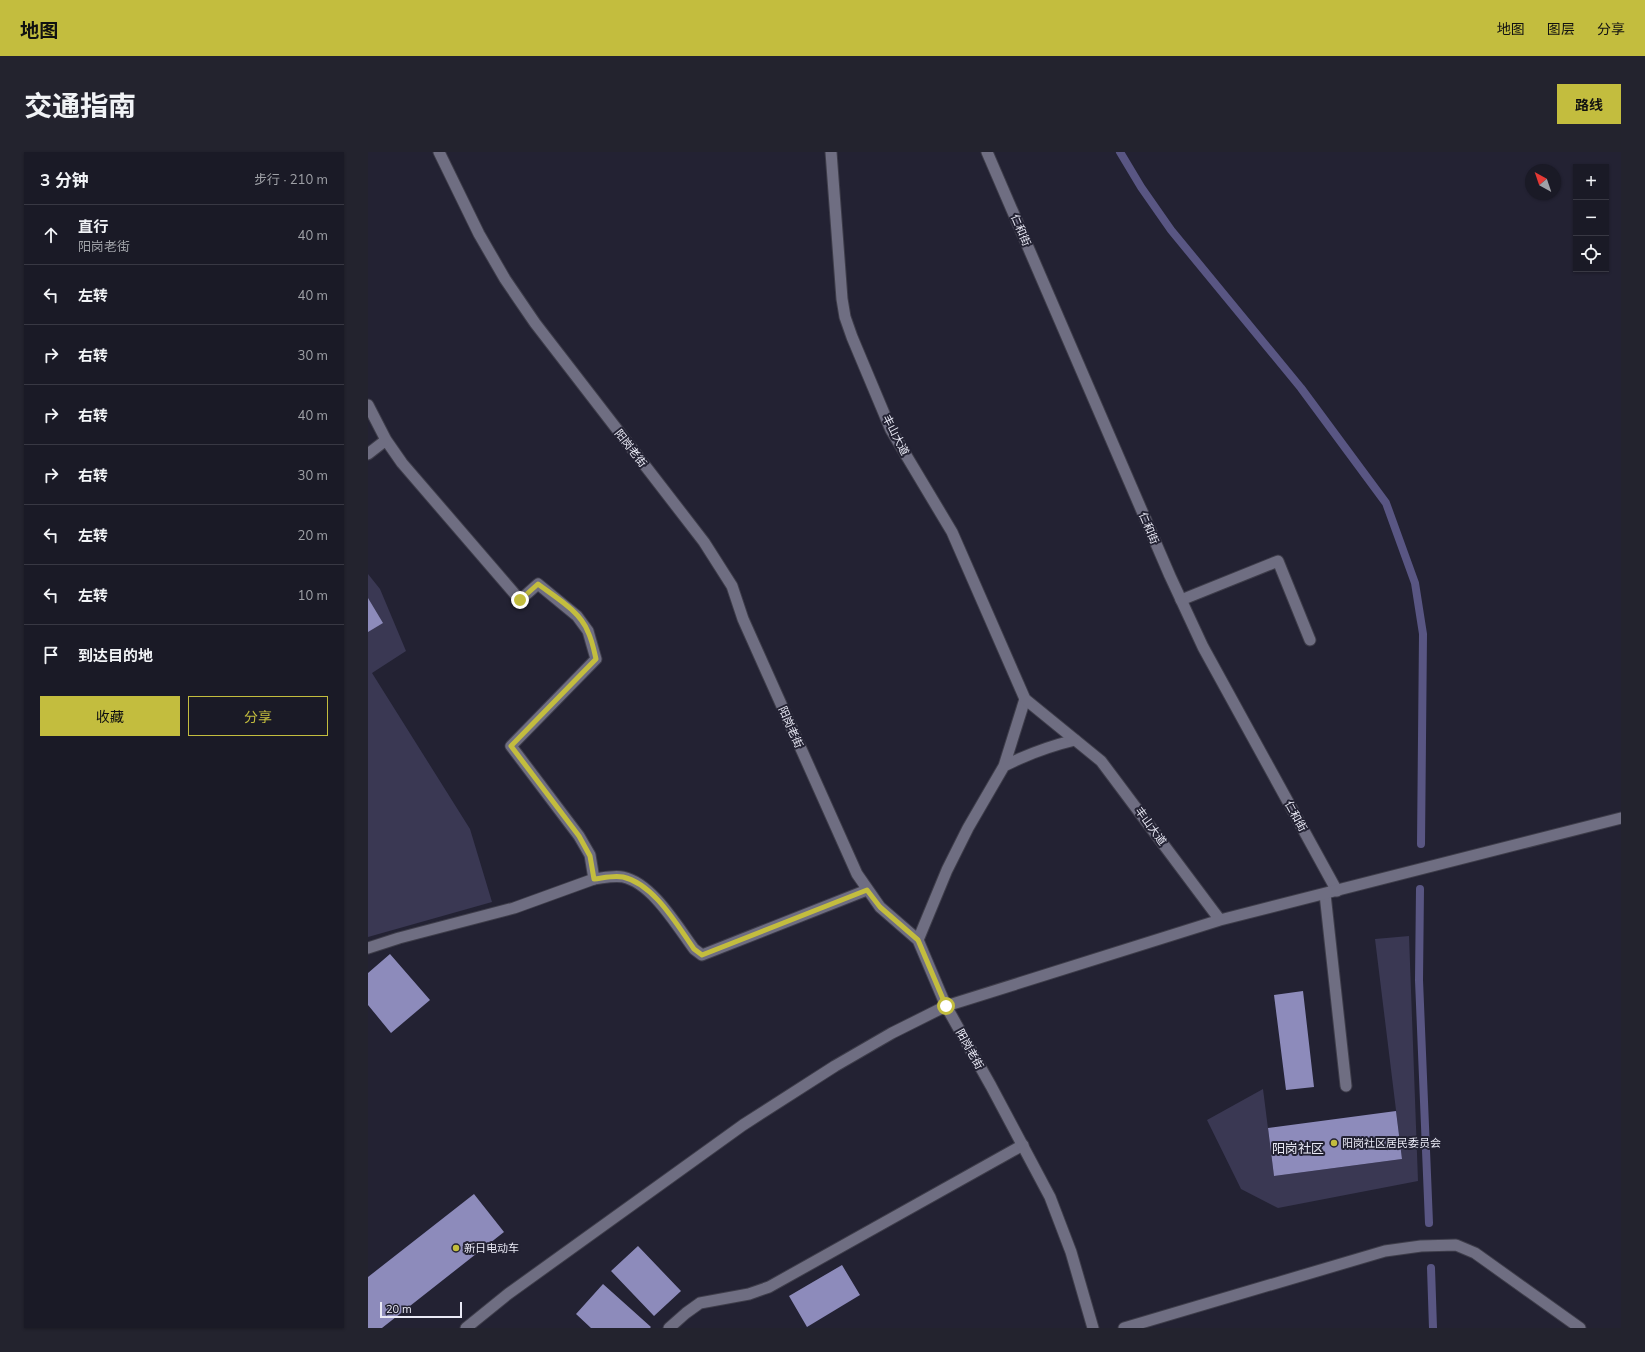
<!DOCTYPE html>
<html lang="zh">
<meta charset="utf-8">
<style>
:root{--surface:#1a1a26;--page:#23232e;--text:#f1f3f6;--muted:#9fa1a7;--line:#383843;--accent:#c3bd3e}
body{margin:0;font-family:Mulish,"Noto Sans SC",sans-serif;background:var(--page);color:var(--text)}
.controls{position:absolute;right:12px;top:12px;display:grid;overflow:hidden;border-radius:0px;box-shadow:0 1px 3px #0004}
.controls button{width:36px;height:36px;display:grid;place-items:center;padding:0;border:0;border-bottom:1px solid var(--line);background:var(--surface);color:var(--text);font:20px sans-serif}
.compass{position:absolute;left:1157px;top:12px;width:36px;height:36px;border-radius:50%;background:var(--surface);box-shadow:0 1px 3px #0004;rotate:320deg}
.scale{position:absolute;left:12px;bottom:10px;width:82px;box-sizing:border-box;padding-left:4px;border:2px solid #eaeaf6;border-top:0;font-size:11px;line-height:14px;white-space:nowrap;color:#eaeaf6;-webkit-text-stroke:3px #232233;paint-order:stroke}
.stop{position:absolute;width:12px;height:12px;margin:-9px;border:3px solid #c3bd3e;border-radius:50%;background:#fff}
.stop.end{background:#c3bd3e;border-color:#fff;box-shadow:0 1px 4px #0008}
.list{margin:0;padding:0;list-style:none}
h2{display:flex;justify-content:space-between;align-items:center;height:52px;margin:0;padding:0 16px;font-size:17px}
h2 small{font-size:13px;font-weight:400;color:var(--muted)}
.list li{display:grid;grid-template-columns:26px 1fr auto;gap:12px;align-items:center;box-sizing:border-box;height:60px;padding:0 16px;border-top:1px solid var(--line)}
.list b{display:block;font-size:15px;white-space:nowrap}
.list p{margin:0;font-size:13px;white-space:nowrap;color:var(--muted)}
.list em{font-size:13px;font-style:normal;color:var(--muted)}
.actions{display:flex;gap:8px;padding:12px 16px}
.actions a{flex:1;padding:9px 0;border:1px solid var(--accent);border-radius:0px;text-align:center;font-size:14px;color:var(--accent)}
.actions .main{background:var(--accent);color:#111}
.icon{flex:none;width:22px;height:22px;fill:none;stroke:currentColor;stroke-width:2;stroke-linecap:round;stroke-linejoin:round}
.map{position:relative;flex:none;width:1253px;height:1176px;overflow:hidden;border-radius:0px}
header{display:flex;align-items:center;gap:24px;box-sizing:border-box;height:56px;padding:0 20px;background:var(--accent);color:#111}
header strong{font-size:19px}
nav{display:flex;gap:22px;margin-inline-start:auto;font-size:14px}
.intro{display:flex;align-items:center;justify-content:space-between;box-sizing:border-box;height:96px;padding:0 24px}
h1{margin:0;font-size:28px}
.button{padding:10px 18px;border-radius:0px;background:var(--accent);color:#111;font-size:14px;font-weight:700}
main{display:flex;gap:24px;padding:0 24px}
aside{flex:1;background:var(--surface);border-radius:0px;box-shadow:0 1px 3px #0004}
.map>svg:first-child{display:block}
.green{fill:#3a3853}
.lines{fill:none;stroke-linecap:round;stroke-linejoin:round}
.stream{stroke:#595683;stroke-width:8}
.building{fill:#8d8bbb}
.service-casing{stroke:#3e3d4a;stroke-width:13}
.minor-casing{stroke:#3e3d4a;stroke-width:13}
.tertiary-casing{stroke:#3e3d4a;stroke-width:13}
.service{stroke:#6f6e82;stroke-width:11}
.minor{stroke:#6f6e82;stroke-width:11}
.tertiary{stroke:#6f6e82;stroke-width:11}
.route{stroke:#c3bd3e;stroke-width:5}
.poi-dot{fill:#c3bd3e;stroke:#232233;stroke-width:1.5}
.labels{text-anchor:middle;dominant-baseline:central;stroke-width:4;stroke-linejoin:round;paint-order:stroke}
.street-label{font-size:11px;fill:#eaeaf6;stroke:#232233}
.poi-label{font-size:11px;fill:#eaeaf6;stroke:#232233;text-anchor:start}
.quarter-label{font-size:13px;fill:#eaeaf6;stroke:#232233}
</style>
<header>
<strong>地图</strong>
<nav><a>地图</a><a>图层</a><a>分享</a></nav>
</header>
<div class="intro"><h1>交通指南</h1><a class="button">路线</a></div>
<main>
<aside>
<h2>3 分钟<small>步行 · 210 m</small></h2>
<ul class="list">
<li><svg class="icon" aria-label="ahead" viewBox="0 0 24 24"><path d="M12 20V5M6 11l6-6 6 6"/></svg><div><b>直行</b><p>阳岗老街</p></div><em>40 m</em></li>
<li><svg class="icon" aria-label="left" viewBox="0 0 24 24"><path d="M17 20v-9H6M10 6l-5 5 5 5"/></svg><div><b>左转</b></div><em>40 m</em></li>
<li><svg class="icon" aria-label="right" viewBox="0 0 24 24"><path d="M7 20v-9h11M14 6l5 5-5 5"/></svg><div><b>右转</b></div><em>30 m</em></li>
<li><svg class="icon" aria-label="right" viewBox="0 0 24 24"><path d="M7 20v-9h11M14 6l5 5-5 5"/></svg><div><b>右转</b></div><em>40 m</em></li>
<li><svg class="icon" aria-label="right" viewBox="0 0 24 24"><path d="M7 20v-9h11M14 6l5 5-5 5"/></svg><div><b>右转</b></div><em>30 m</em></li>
<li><svg class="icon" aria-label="left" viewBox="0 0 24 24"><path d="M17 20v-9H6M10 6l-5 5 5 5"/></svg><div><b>左转</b></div><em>20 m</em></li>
<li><svg class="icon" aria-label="left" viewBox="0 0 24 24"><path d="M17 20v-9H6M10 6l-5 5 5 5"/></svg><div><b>左转</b></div><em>10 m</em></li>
<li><svg class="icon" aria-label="arrive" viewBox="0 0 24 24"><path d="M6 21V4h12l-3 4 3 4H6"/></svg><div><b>到达目的地</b></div></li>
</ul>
<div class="actions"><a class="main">收藏</a><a>分享</a></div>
</aside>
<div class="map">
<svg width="1253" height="1176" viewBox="0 0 1253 1176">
<rect width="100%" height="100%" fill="#232233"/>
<path class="green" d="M0 422 12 437 38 499 4 521 102 677 124 750 0 785Z
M1041 784 1050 1029 910 1056 873 1037 839 968 895 937 906 1024 1034 1007 1007 787Z"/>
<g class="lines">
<path class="stream" d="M752 0 773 35 803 78 933 236 1018 351 1047 431 1055 482 1053 692
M1052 737 1051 828 1061 1071
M1063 1116 1065 1176"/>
</g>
<path class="building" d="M0 446 15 471 0 480Z
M22 802 62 848 23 881 0 853V821Z
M935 839 946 935 918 938 906 843Z
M1028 959 1034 1007 906 1024 900 976Z
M106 1042 136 1080 14 1176H0V1125Z
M270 1094 313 1139 286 1164 243 1119Z
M474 1113 492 1143 439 1175 421 1144Z
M235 1132 283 1175 282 1176H223L208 1162Z"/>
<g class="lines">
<g class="service-casing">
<path id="service" d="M0 253 18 288 34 311 152 448 170 432 209 464 220 479 228 507 143 594 211 684 222 703 226 727C235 726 246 723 255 725 284 731 309 774 326 797L334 803 499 738
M0 302 18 288
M813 448 910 409 942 488
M957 742 978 934
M301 1176 318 1161 332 1151 381 1142 401 1135 655 993
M756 1176 1017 1099 1053 1094 1088 1093 1107 1101 1212 1176"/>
</g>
<g class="minor-casing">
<path id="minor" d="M71 0 111 82 137 127 167 171 336 390 364 434 375 467 489 722 512 755 550 788 578 854 623 934 682 1045 703 1100 725 1176
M619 0 802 424 835 495 969 739
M636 614C660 602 682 594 707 588
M550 788 579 718 600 676 636 614 657 547
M0 796 31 786 146 756 226 727"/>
</g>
<g class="tertiary-casing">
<path id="tertiary" d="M463 0 474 147 477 165 484 185 523 278 584 380 657 547 733 609 852 768
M98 1176 140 1142 375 973 467 914 524 881 578 854 852 768 1253 666"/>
</g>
<use href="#service" class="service"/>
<use href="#minor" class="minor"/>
<use href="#tertiary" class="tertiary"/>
</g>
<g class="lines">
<path class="route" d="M152 448 170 432C187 445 212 459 220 480 224 488 226 498 228 507L143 594 211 684 222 704 226 727C235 726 246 723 255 725 286 732 309 773 326 797L334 803 499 738 512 755 550 788 578 854"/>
</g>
<g class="poi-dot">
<circle cx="966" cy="991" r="4"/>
<circle cx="88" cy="1096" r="4"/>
</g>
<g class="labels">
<g class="street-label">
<text transform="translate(653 78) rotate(67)">仁和街</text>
<text transform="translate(528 283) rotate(63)">丰山大道</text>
<text transform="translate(263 296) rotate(52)">阳岗老街</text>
<text transform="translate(781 376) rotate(67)">仁和街</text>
<text transform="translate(423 575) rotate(66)">阳岗老街</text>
<text transform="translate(928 664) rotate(61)">仁和街</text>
<text transform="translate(783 674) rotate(54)">丰山大道</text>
<text transform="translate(602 897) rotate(61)">阳岗老街</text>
</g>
<g class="poi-label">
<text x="974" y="991">阳岗社区居民委员会</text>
<text x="96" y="1096">新日电动车</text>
</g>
<g class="quarter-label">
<text x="930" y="996">阳岗社区</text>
</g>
</g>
</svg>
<div class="controls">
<button>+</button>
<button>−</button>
<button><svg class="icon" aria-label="locate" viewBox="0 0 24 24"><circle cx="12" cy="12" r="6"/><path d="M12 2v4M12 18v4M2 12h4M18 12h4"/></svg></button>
</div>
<svg class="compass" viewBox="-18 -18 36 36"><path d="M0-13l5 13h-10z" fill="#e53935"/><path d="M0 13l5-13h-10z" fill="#9fa1a7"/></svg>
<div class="scale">20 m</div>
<div class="stop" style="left:578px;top:854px"></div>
<div class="stop end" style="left:152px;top:448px"></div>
</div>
</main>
